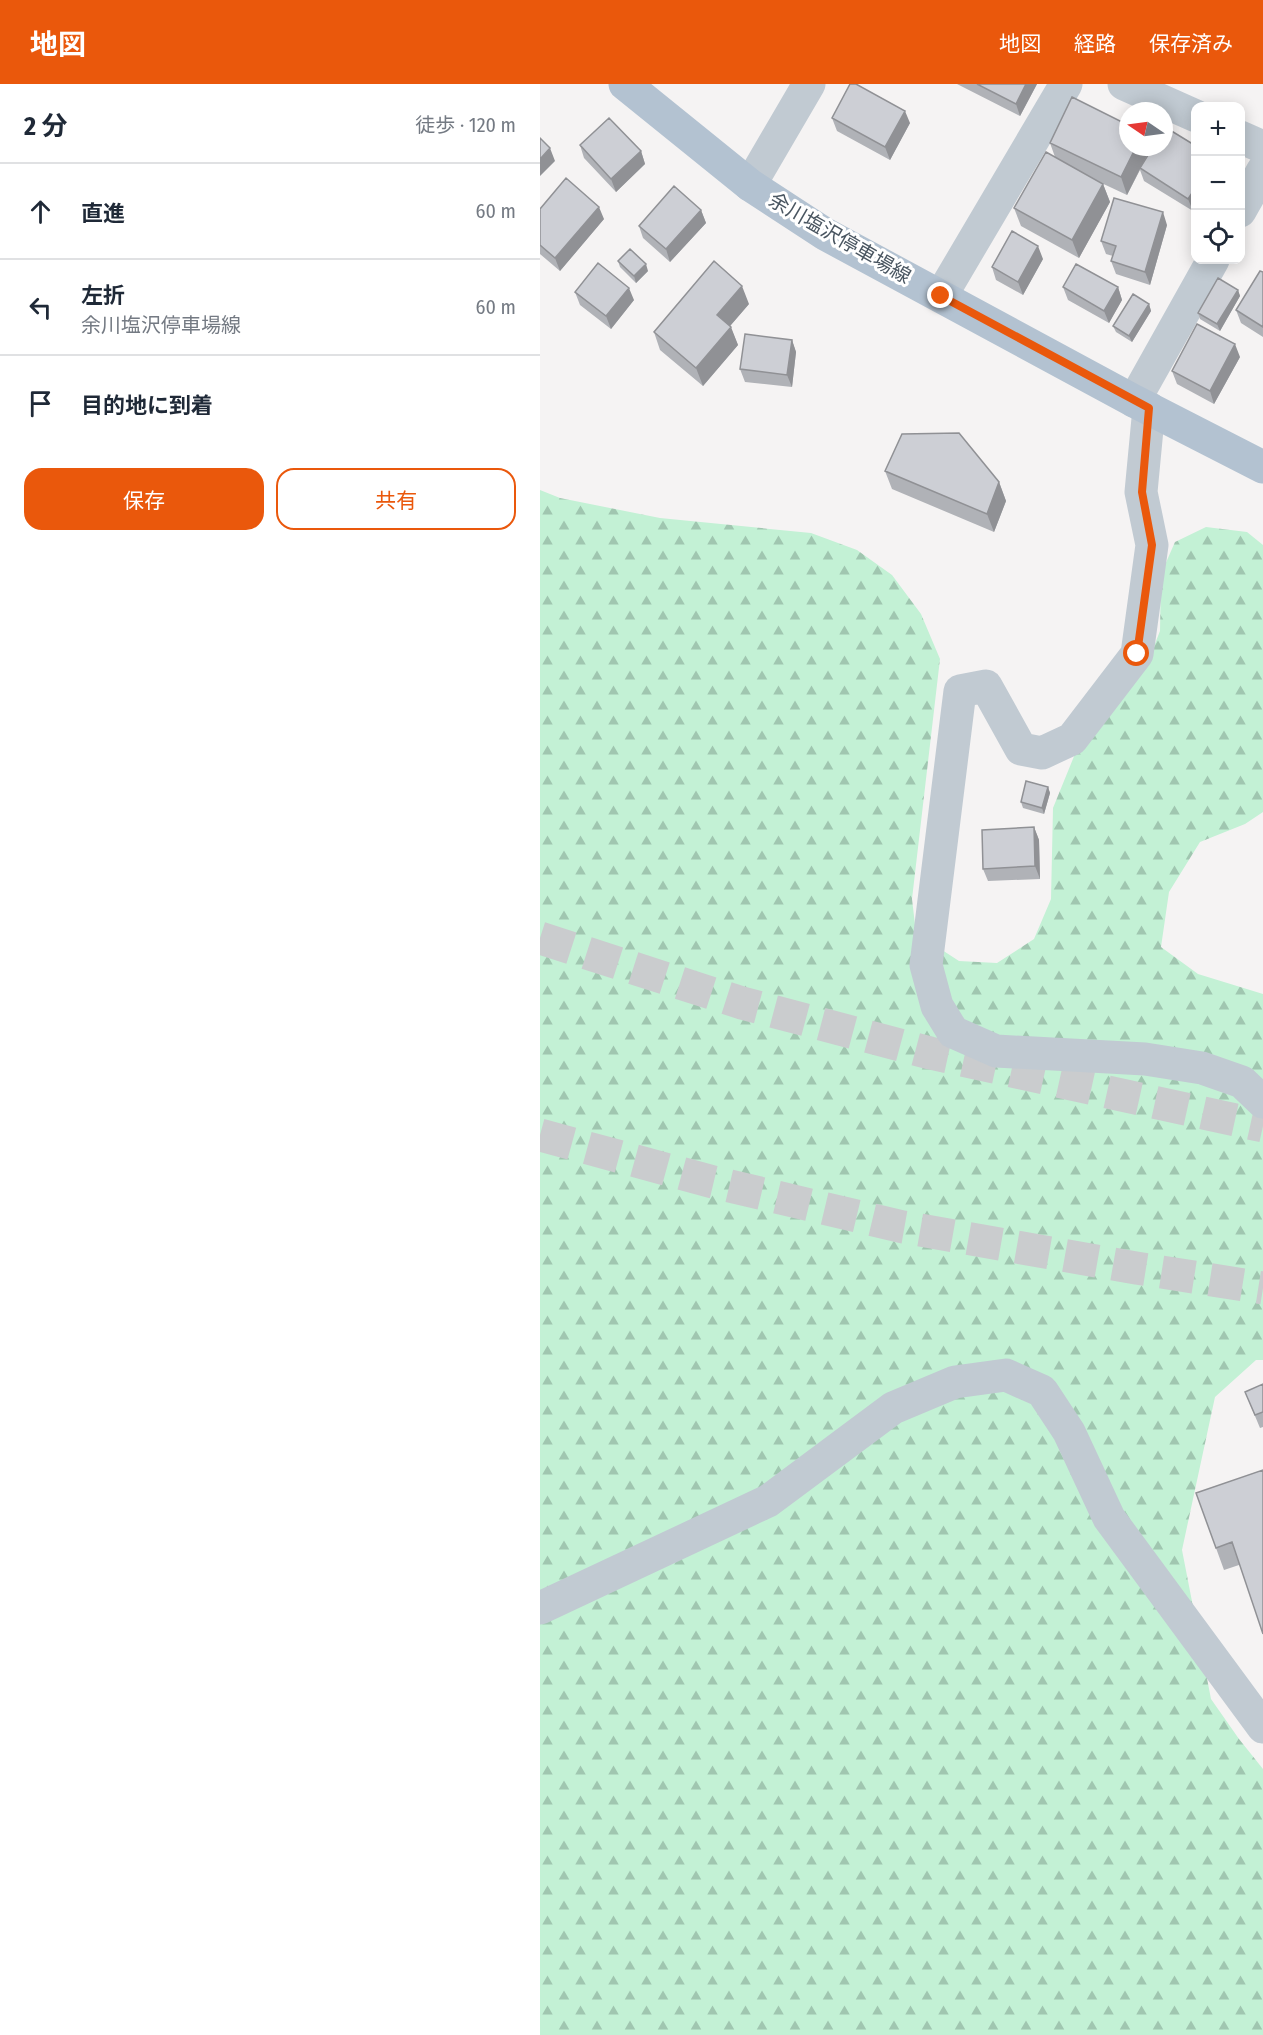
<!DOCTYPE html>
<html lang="ja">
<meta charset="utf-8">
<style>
:root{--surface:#fff;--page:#f2f2f3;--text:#1f2937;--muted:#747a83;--line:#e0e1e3;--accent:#ea580c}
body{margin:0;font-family:"Fira Sans Condensed","Noto Sans JP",sans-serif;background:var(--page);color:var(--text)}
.controls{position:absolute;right:18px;top:18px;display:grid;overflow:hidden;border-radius:12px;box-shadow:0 3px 15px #0003}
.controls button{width:54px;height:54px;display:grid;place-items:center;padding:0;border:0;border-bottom:2px solid var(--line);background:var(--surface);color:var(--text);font:30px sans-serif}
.compass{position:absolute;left:579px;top:18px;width:54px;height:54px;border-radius:50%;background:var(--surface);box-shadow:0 3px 15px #0003;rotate:283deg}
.stop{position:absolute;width:18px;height:18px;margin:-14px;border:4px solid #ea580c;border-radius:50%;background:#fff}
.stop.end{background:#ea580c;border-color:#fff;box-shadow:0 2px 6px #0008}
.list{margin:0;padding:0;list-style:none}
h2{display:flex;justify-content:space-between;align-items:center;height:78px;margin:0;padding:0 24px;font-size:26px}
h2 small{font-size:20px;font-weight:400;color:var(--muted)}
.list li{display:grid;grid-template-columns:39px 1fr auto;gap:18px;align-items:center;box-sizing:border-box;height:96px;padding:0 24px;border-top:2px solid var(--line)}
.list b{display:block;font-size:22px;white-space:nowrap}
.list p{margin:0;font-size:20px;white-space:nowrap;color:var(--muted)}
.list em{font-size:20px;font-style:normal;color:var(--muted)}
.actions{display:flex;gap:12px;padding:18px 24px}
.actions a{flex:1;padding:14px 0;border:2px solid var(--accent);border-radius:18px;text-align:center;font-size:21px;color:var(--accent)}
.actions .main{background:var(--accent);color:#fff}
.icon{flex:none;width:33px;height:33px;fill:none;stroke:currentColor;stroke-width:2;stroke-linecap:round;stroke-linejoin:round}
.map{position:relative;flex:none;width:723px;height:1951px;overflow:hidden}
header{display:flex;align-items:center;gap:36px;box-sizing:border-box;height:84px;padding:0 30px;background:var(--accent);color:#fff}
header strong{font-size:28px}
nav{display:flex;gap:33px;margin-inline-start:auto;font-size:21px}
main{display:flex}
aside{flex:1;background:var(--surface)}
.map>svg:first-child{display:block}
.forest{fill:url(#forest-firs)}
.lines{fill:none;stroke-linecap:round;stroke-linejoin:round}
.highway-tunnel{stroke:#caccce;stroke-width:33;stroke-dasharray:33 16;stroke-linecap:butt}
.minor{stroke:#c1cad2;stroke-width:33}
.major{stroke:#b3c2d1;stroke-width:33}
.wall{fill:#b0b2b7}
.shaded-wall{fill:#909195}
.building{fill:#cdcfd5;stroke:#909195;stroke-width:1.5}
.route{stroke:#ea580c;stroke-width:8}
.labels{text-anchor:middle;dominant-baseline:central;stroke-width:6;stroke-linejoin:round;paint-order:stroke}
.street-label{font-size:20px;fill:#4a5661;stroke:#fff}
</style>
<header>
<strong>地図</strong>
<nav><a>地図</a><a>経路</a><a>保存済み</a></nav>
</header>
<main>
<aside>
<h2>2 分<small>徒歩 · 120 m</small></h2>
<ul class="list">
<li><svg class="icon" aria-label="ahead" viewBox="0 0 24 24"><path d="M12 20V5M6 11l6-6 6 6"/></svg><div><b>直進</b></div><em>60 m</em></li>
<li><svg class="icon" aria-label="left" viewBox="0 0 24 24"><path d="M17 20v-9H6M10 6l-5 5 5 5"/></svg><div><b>左折</b><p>余川塩沢停車場線</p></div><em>60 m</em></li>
<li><svg class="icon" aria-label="arrive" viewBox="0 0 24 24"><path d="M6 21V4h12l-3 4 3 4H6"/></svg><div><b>目的地に到着</b></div></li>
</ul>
<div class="actions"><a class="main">保存</a><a>共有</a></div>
</aside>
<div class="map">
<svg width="723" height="1951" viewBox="0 0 723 1951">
<defs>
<pattern id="forest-firs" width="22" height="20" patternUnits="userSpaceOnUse" patternTransform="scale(1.5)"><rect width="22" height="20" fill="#c3f1d5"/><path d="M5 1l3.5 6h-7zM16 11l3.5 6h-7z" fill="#a0c6b0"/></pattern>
</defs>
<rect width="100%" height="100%" fill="#f5f3f3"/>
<path class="forest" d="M0 406 20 414 120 434 271 449 317 466 352 491 381 530 400 575 372 815 376 849 419 877 457 879 494 855 511 815 513 724 537 665 607 580 620 547 621 490 635 458 666 443 707 448 723 461V728L705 740 660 758 629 808 621 863 658 890 723 910V1276H716L675 1313 642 1466 671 1615 699 1655 723 1685V1951H0Z"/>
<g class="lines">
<path class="highway-tunnel" d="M0 854 202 919 390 969 723 1042
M0 1051 173 1098 363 1143 596 1184 723 1204"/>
<path class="minor" d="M584 0 656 32
M700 53 723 63
M210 101 269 0
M700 127 723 86
M401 212 526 0
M594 317 673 176
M609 324 601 408 612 461 597 570 532 655 502 669 481 665 446 602 420 607 386 881 397 922 413 948 456 967 605 975 662 984 702 998 723 1018
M0 1524 228 1417 353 1324 415 1298 466 1291 502 1307 529 1348 569 1434 723 1643"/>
<path class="major" d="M85 0 210 101 285 150 594 317 723 383"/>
</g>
<path class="wall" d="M417 0H497L480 32Z
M292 34 370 39 350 76 297 47Z
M510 59 611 63 605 76 656 62V123L653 127 604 97 600 86 587 111 555 96 563 100 570 118 539 174 481 142 474 124 515 73Z
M40 61 101 67 105 80 76 108 44 74Z
M0 125 64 135 20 187 0 170Z
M161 126 166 139 130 178 103 154 99 142Z
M627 141 610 201 576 190 571 177 573 172 566 170 561 157Z
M503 175 483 211 456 196 452 183Z
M78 177 108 187 96 199 80 183Z
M723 188V253L701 239 696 226Z
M523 203H578L582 216 569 239 528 216Z
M698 206 700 212 680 247 660 235 658 229Z
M35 208 94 216 71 245 40 221Z
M209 220 190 242 198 261 163 302 120 266 114 248Z
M609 220 611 227 592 258 576 248 573 242Z
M252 256 256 268 252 303 205 298 200 285Z
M700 273 674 320 637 300 632 287Z
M345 387 459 398 466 417 454 448 352 405Z
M508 703 510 709 504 730 483 724 481 718Z
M494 743 499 756 500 795 448 797 443 785Z
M723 1300V1343L720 1344 705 1308Z
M723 1386 699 1481 684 1486 656 1409Z"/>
<path class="shaded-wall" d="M486 0H497L480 32 476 20Z
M365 27 370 39 350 76 345 63Z
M596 63H611L587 111 581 93Z
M10 64 15 77 0 92V75Z
M101 67 105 80 76 108 71 95Z
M563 100 570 118 539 174 532 156Z
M656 103V123L653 127 648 115Z
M59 123 64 135 20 187 15 174Z
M161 126 166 139 130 178 126 165Z
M623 128 627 141 610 201 605 188Z
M498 162 503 175 483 211 478 198Z
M106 180 108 187 96 199 94 192Z
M202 202 209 220 184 249 177 231Z
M578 203 582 216 569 239 564 227Z
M89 204 94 216 71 245 66 232Z
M698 206 700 212 680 247 677 240Z
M609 220 611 227 592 258 589 252Z
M191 243 198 261 163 302 156 284Z
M252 256 256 268 252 303 247 291Z
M695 260 700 273 674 320 670 307Z
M459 398 466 417 454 448 447 430Z
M508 703 510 709 504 730 502 724Z
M494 743 499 756 500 795 495 782Z"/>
<path class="building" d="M310 0H316L365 27 345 63 292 34Z
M437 0H486L476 20Z
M532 13 588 41V63H596L581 93 510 59Z
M599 22 610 27H596Z
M69 34 101 67 71 95 40 61Z
M625 43 656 62V103L648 115 600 84 613 63H624V45Z
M0 54 10 64 0 75Z
M506 68 563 100 532 156 474 124Z
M26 94 59 123 15 174 0 161V125Z
M134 102 161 126 126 165 99 142Z
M574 114 623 128 605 188 571 177 576 162 561 157Z
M472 147 498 162 478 198 452 183Z
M90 165 106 180 94 192 78 177Z
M174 177 202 202 177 231 191 243 156 284 114 248Z
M58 179 89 204 66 232 35 208Z
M536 180 578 203 564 227 523 203Z
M720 187 723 188V243L696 226Z
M678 194 698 206 677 240 658 229Z
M593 210 609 220 589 252 573 242Z
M657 240 695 260 670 307 632 287Z
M205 250 252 256 247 291 200 285Z
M419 349 459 398 447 430 345 387 362 350Z
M486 697 508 703 502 724 481 718Z
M494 743 495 782 443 785 442 746Z
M723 1300V1328L715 1331 705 1308Z
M723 1386V1550L692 1458 676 1464 656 1409Z"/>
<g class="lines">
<path class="route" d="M401 212 609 324 602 408 612 461 597 570"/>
</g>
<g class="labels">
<g class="street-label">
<text transform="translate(300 154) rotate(30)">余川塩沢停車場線</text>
</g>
</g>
</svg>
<div class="controls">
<button>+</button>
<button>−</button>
<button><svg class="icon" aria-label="locate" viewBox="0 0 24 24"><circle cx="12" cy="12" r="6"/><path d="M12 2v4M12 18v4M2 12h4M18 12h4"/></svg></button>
</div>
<svg class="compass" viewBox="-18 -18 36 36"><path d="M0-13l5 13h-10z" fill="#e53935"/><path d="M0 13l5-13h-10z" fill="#747a83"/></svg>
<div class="stop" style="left:597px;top:570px"></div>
<div class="stop end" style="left:401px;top:212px"></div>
</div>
</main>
